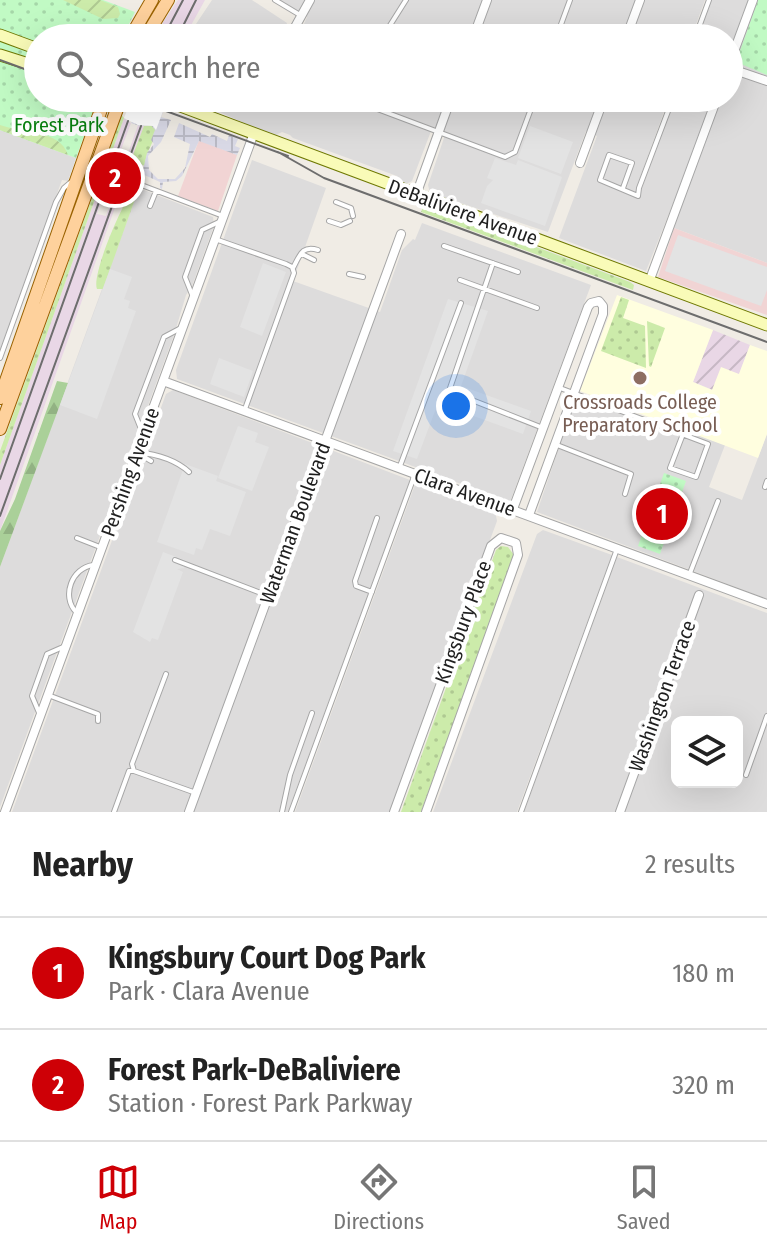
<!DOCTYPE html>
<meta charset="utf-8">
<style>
:root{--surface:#fff;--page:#f6f6f6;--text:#222;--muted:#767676;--line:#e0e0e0;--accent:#ce0006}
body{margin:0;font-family:"Fira Sans Condensed",sans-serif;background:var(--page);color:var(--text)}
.controls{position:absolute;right:24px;bottom:24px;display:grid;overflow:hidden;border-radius:12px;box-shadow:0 8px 32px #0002}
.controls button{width:72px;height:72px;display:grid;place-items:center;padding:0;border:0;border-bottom:2px solid var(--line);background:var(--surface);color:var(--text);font:40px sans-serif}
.you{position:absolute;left:456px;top:406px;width:28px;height:28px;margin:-20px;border:6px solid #fff;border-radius:50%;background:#1a73e8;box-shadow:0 0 0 12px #1a73e833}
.badge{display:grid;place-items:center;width:52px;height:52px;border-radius:50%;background:var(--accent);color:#fff;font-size:26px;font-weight:700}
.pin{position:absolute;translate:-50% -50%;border:4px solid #fff;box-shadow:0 2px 8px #0006}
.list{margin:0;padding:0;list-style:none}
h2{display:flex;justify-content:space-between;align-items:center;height:104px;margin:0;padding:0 32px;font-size:34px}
h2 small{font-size:26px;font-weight:400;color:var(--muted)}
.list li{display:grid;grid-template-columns:52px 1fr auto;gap:24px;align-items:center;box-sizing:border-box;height:112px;padding:0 32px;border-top:2px solid var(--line)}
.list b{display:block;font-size:30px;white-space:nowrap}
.list p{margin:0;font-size:26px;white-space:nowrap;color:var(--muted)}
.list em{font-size:26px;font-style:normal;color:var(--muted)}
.icon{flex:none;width:44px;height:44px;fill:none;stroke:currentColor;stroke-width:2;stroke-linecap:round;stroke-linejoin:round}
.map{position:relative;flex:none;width:767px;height:812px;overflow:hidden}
.search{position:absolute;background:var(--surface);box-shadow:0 8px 32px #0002;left:24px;right:24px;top:24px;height:88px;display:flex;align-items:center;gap:20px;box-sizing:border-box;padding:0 28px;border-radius:44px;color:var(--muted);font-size:30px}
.sheet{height:328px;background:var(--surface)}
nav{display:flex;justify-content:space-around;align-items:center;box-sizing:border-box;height:112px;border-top:2px solid var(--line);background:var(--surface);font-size:22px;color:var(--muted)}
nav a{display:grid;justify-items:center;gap:4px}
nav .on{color:var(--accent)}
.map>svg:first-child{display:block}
.residential{fill:#dddcdc;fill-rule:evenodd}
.commercial{fill:#f1d4d4}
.industrial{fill:url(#industrial-furrows)}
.education{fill:#fffedf}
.railway{fill:#e9d7e6}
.grass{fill:url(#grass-dots)}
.forest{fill:url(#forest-firs)}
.park{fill:url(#park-dots)}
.garden{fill:url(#garden-furrows)}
.parking{fill:#e3e3e3}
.plaza{fill:url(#plaza-grid)}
.pier{fill:#fff}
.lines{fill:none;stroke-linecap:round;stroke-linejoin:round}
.lane-casing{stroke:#a6a6a6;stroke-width:6}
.street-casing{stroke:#a6a6a6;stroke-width:10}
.secondary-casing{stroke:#6f7903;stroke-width:13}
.primary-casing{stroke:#9a6200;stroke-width:14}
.lane{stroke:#fff;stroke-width:4}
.street{stroke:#fff;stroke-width:8}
.secondary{stroke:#f9fbb8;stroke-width:11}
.primary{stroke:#fed19c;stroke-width:12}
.tram{stroke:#6d6d6d;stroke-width:2}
.education-dot{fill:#8d6e63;stroke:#fff;stroke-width:3}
.labels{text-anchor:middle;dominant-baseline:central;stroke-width:8;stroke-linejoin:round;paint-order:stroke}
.park-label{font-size:20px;fill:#098010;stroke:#fff}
.street-label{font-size:20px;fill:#1f1f1f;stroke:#fff}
.education-label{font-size:20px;fill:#785e54;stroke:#fff}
</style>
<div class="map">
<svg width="767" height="812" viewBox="0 0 767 812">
<defs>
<pattern id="industrial-furrows" width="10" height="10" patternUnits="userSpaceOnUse" patternTransform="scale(2)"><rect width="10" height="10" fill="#e9d7e6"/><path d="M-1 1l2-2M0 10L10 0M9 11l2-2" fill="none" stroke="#c7b8c5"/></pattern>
<pattern id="grass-dots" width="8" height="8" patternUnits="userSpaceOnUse" patternTransform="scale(2)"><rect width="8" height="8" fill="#ccebaa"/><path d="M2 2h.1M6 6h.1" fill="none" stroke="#afc992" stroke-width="1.8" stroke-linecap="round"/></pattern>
<pattern id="forest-firs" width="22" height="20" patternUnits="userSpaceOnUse" patternTransform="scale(2)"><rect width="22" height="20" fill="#aad099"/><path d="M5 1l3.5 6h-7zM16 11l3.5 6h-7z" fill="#92b283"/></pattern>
<pattern id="park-dots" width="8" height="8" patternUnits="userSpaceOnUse" patternTransform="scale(2)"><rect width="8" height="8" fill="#c1fac4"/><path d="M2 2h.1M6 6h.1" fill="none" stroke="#a5d6a8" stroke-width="1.8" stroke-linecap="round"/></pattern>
<pattern id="garden-furrows" width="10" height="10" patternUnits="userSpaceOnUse" patternTransform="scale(2)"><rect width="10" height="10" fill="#ccebaa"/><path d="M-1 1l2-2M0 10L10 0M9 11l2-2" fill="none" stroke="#afc992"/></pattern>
<pattern id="plaza-grid" width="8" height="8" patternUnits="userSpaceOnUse" patternTransform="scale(2)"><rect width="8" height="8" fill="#d9d9e6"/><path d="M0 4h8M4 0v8" fill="none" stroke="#babac5"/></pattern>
</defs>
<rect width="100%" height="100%" fill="#f0ece5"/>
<path class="residential" d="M212 0H252L287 23 282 38H193L196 24Z
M280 0H705L691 38H298L307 17Z
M711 0H767V263L674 228 682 204 674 201 646 271 559 238 597 136 586 131 548 232 430 193 428 185 446 132 354 98H669L637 186 642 188 675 98H729V38H697Z
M189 98H342L431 131 412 181 406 184 399 181 397 176 293 138 290 135 282 132 276 135 244 123Z
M0 130 76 158 68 181 62 180 0 350Z
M252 160 326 188 293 281 380 312 402 250 413 239 415 240 422 223 591 285 510 502 177 379 176 370Z
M139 188 213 217 214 226 192 286 186 295 174 335 0 807V567Z
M173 390 410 480 288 812H12L166 394Z
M579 400H584L671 433 674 426 725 445 709 487 742 500 767 434V599L537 512 574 403Z
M416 482 495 511 497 521 390 812H295Z
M543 530 612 555 517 812H433L537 534Z
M617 557 767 613V812H524ZM677 722H737V782H677Z"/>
<path class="commercial" d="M199 140 237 155 218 211 178 196Z
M674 228 767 263V315L658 277Z"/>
<path class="industrial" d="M713 330 750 345 739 374 713 390 693 382Z"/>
<path class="education" d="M617 295 713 330 693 382 712 390 721 367 739 374 750 345 767 351V434L758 458 580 391Z"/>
<path class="railway" d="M178 0H205L184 38H158L163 22Z
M124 118 131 123 97 214 106 216 138 125 144 126 0 531V465Z"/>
<path class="grass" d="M121 114 124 118 0 465V451L113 140Z
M144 126 151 125 156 130C154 144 145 152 145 166L131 160Z
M135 187 139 188 103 289H97C91 275 123 201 135 187Z
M424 205 630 282 634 285 633 290 421 212Z
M621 297 629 300 623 318 645 326 646 368 601 351Z
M647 321 665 328 651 367 649 366Z
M501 546 508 547 514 555 421 812H401L496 550Z"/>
<path class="forest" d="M57 381 68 383 0 567V531L15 499Z"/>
<path class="park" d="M0 0H103L135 12 122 38H38V98H98L76 158 0 130Z
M758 0H767V75L736 62Z
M664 473 686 481 660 554 638 546Z"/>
<path class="garden" d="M63 0H100L118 7 120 14 118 18 103 19Z
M0 125C21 133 60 129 68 155L0 130Z"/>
<path class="parking" d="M530 126 573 142 561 174 518 158Z
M495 158 516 165 518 160 562 177 545 226 481 203 487 186 493 180 487 178Z
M678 235 767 267V290L761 306 665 271Z
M263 263 286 272 262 336 240 327Z
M110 269 132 277 124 299 130 301 128 308 136 311 97 419 60 405Z
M448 299 488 311 461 386 531 411 523 434 438 403 417 459 393 451Z
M219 358 253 371 244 397 210 384Z
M238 426 258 433 255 442 269 447 252 491 218 478Z
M185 464 218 476 216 481 246 492 230 536 210 529 202 550 196 548 194 555 157 542Z
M163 552 187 561 184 568 177 569 183 572 158 640 152 638 150 642 133 632Z"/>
<path class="plaza" d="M128 103 163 112 161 117 171 120 161 142 148 156 149 170 158 179H175L185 168 190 144 174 137 179 123 210 137 212 134 227 141 229 135 238 139 235 146 240 148 237 155 199 141 182 176 176 181 163 182 162 189 160 188V182L142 174 147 153 154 144 151 140 155 130 151 125 140 126 131 123 139 113 123 107Z"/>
<path class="pier" d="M132 98H168L156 130 153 126 138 125 124 118Z"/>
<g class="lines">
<g class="lane-casing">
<path id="lane" d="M275 0 300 15
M382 38 406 0
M556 38 570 0
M695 38 709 0
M348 98 505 157 515 152 535 98
M144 186 223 216
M623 188 632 163 609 155 600 180 638 196 639 188 673 98
M336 202 351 208 353 216
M150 206 156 191
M329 221 341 225 350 221
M215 239 286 264 292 267 294 273 245 409
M444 246 518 272
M302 254 314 260
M493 263 449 391 543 428
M293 268C300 255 302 245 318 250
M349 274 363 277
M460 280 537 308
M193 297 185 277 202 230 219 222
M0 358 56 202 64 188 71 182
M560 388 708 444 696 477 670 468 683 434
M143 434 135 414 164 337 181 328
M557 445 631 474 625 494
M137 452C155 454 176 460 189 472
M139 454 151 461
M400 466 461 303
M765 487 767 481
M77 538 100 547
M175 560 266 595
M690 573 718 501
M372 592 356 586 355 581 377 518
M76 612C61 596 72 568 93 565
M166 674 132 764 134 771 196 793
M48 695 98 714V721
M40 715 32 696 47 654 63 647
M746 775 767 716
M114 812 129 771H134
M282 812 290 775 312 713
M291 812 415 474
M521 812 617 549"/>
</g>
<g class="street-casing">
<path id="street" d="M289 38 310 0
M473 38 487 0
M626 38 640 0
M729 65 753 0
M729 68 767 81
M580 163 604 98
M416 195 451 98
M649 282 717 98
M163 381 767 604
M513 509 588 307 591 303 599 301 603 306V314L529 515
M5 812 254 133
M189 812 401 234
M394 812 491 546 501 538 516 543 518 555 426 812
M620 812 699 595"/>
</g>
<g class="secondary-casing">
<path id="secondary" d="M0 35 38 49
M0 55 38 67
M159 98 767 325"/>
</g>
<g class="primary-casing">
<path id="primary" d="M130 38 152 0
M145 38 168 0
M0 398 105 98
M0 429 121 98"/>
</g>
<use href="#lane" class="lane"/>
<use href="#street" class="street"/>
<use href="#secondary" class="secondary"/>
<use href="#primary" class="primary"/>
<path class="tram" d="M163 38 183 0
M177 38 196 0
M0 60 38 74
M114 98 147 104 288 156
M278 152 324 178 767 342
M0 479 128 121
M0 516 141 126"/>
</g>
<circle class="education-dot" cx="640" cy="378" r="8"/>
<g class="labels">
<g class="park-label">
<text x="59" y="125">Forest Park</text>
</g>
<g class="street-label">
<text transform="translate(463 212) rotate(20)">DeBaliviere Avenue</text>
<text transform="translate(130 472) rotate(-70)">Pershing Avenue</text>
<text transform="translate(465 492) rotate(20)">Clara Avenue</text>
<text transform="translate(295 523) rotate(-70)">Waterman Boulevard</text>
<text transform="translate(463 622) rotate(-70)">Kingsbury Place</text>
<text transform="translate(662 696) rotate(-70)">Washington Terrace</text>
</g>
<g class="education-label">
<text x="640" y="402">Crossroads College<tspan x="640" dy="23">Preparatory School</tspan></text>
</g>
</g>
</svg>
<div class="controls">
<button><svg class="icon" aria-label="layers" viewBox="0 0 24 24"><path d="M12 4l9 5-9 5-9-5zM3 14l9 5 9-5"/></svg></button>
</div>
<div class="you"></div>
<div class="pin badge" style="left:662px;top:514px">1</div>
<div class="pin badge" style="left:115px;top:178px">2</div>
<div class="search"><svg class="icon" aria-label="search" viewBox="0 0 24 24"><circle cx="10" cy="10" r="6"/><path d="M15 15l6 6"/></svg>Search here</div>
</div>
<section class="sheet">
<h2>Nearby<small>2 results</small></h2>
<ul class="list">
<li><span class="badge">1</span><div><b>Kingsbury Court Dog Park</b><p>Park · Clara Avenue</p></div><em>180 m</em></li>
<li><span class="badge">2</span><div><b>Forest Park-DeBaliviere</b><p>Station · Forest Park Parkway</p></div><em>320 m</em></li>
</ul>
</section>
<nav>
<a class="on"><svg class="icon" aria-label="map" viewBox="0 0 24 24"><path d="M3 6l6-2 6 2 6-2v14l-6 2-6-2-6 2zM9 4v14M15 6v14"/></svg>Map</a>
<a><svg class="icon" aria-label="directions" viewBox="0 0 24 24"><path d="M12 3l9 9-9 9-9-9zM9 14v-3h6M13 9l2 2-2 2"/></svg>Directions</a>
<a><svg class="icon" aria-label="saved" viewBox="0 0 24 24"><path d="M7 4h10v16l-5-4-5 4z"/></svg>Saved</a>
</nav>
